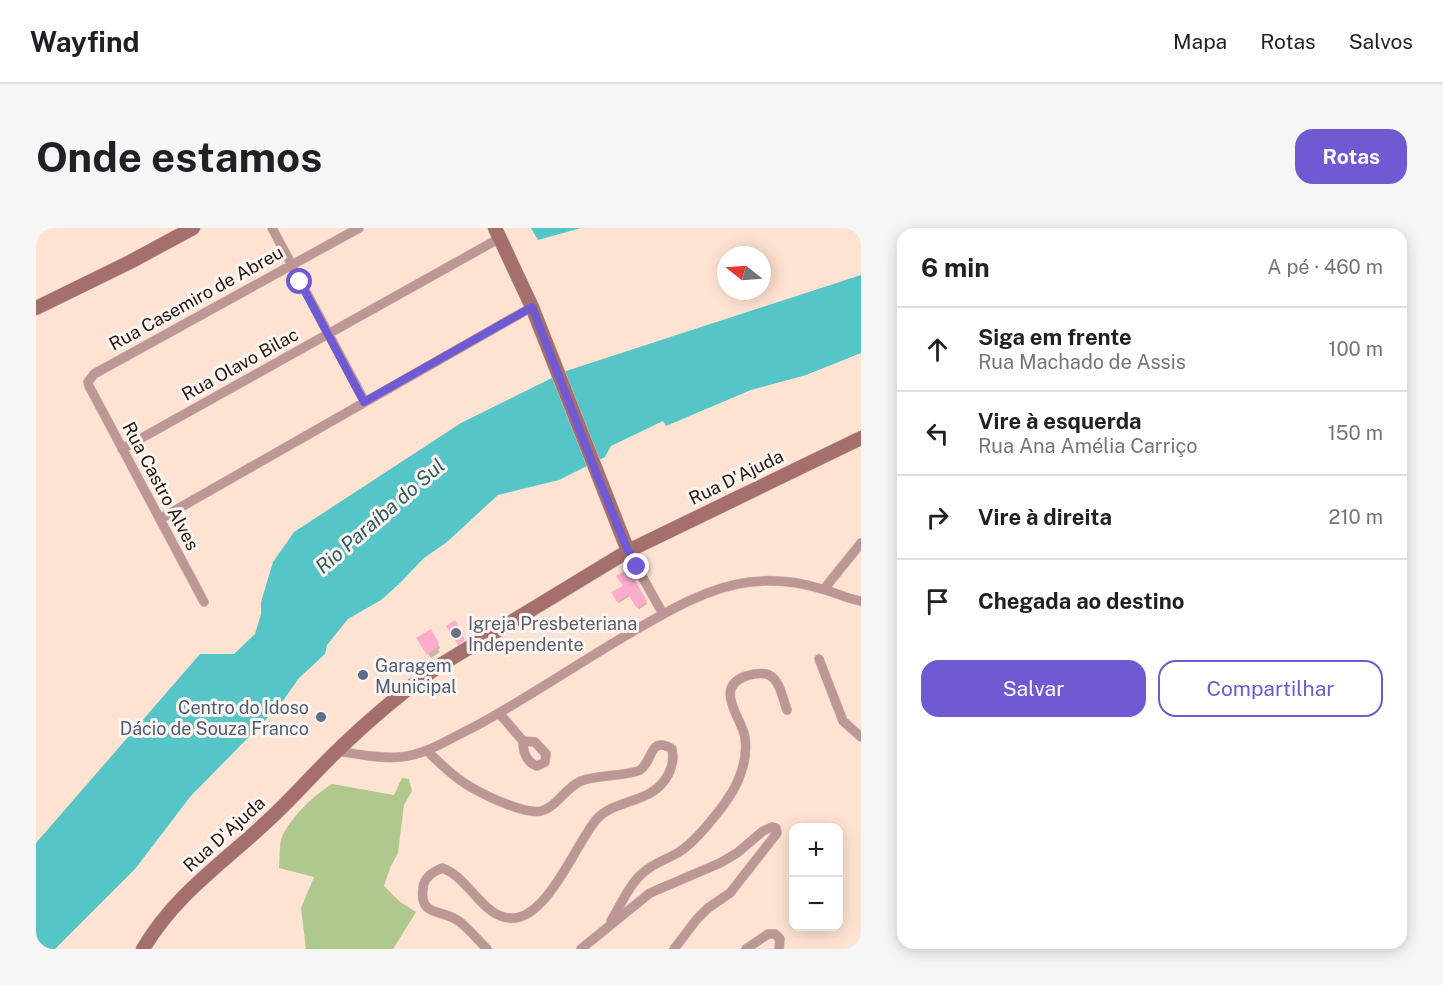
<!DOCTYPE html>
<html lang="pt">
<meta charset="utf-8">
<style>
:root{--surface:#fff;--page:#f6f6f6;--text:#202124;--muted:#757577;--line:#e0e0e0;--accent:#6f5ad4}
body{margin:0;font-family:"Public Sans",sans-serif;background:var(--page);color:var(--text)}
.controls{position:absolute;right:18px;bottom:18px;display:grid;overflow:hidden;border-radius:12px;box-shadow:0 3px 15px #0003}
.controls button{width:54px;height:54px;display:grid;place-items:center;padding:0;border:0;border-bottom:2px solid var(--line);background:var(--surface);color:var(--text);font:30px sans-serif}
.compass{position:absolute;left:681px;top:18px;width:54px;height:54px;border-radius:50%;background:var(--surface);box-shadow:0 3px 15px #0003;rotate:287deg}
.stop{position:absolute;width:18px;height:18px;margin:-14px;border:4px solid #6f5ad4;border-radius:50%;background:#fff}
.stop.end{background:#6f5ad4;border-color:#fff;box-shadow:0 2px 6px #0008}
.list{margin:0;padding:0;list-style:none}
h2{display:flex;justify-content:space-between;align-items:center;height:78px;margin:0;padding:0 24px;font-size:26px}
h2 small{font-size:20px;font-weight:400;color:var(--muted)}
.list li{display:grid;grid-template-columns:39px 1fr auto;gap:18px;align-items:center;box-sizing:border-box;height:84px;padding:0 24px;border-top:2px solid var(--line)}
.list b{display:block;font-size:22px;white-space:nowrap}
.list p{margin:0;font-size:20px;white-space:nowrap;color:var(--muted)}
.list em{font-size:20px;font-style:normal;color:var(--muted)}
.actions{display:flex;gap:12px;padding:18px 24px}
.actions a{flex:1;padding:14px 0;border:2px solid var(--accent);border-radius:18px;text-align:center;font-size:21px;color:var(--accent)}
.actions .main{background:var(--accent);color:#fff}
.icon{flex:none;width:33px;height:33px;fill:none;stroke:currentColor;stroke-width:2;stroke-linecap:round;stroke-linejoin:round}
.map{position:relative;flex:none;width:825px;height:721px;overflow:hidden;border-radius:18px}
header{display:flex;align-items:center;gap:36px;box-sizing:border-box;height:84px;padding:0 30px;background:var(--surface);border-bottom:2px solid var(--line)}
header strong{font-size:28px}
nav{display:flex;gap:33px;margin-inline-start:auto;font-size:21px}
.intro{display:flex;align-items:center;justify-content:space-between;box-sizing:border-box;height:144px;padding:0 36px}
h1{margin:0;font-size:42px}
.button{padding:15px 27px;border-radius:18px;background:var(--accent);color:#fff;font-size:21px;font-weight:700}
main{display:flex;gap:36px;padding:0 36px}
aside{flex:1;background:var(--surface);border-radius:18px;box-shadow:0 3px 15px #0003}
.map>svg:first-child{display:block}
.green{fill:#afc88e}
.water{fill:#56c5c7}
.shadow{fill:#0003}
.building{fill:#fcadcd}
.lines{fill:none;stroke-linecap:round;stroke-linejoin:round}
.street-casing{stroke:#d7beaf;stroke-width:10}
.secondary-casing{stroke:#d7beaf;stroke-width:15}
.street{stroke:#bd9795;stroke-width:9}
.secondary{stroke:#a46f6d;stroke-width:14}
.route{stroke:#6f5ad4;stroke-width:8}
.worship-dot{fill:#6b7280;stroke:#fcf5f1;stroke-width:2}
.service-dot{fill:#5c6f8a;stroke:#fcf5f1;stroke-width:2}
.labels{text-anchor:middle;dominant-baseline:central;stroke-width:6;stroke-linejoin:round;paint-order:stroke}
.street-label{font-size:18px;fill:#22160f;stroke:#fcf5f1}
.worship-label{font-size:18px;fill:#5b616d;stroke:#fcf5f1;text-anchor:start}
.service-label{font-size:18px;fill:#4e5e75;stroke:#fcf5f1;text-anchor:start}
.water-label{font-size:20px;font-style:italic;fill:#2d5d5e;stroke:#fcf5f1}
</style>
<header>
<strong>Wayfind</strong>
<nav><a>Mapa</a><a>Rotas</a><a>Salvos</a></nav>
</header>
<div class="intro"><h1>Onde estamos</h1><a class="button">Rotas</a></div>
<main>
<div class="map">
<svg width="825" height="721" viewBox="0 0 825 721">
<rect width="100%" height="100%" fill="#ffe3d2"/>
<path class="green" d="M366 550 373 551 376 563 368 577 362 625 354 640 348 658 363 673 380 684 357 721H270L265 680 278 649 243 640C244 631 243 620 245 612 252 591 278 567 296 556L358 567Z"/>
<path class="water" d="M495 0H545L502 12Z
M825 47V125L770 147 715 162 630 198 627 193 575 218 569 229 523 252 462 267 411 314 388 330 363 356 345 372 312 391 291 417 289 426 263 450 244 477 154 569 99 641 19 721H0V615L164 426H198L219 406 225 386V374L237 334 258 304 425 195 530 143Z"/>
<path class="shadow" d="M591 343 611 376 603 381 594 368 583 375 577 364 589 358Z
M395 403 404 420 402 422 404 424 395 430 382 410Z"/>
<path class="building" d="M592 341 611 373 601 380 592 367 581 374 575 364 587 358 580 348Z
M419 392 429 412 422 417 410 398Z
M395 401 403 415 401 417 402 419 391 427 380 410Z"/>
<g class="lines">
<g class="street-casing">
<path id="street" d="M236 0 329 174
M86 221 464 10
M124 291 496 79
M592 323 627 386
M788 361 825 315
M168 374 53 158 52 154 58 146 323 0
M783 431 807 493 825 509
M463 485 487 513
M487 513 499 514 510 526 509 534 501 538C490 534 487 524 487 513Z
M301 523C321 526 343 531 364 529 390 527 413 511 436 500 491 471 542 435 596 404 632 383 672 359 714 354 738 351 763 354 786 361 799 364 811 371 825 373
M391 523C404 535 417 549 433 558 448 567 489 587 505 583 521 579 530 559 545 553 560 547 592 548 604 542 617 534 613 507 636 521 638 531 637 538 632 547 616 577 578 570 560 592 540 616 513 686 479 690 447 693 434 649 406 640 397 644 388 649 387 660 383 690 406 680 424 694 434 702 442 712 451 721
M575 693C585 677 593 656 608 644 618 635 632 631 643 624 661 613 696 570 703 550 708 538 711 524 709 510 707 491 676 460 710 448 717 446 726 444 733 447 744 452 747 472 751 482
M545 721 614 665 684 635 701 625 727 603 736 599 740 600 741 605 694 665 672 680 661 691 638 721
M710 721 732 706H739L744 711 743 721"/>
</g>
<g class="secondary-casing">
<path id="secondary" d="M459 0 496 79 592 323
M0 80 94 34 157 0
M107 721C141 663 193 631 240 585 261 565 280 543 301 523 334 491 368 462 406 436L592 323 825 210"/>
</g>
<use href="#street" class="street"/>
<use href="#secondary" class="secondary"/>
</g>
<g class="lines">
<path class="route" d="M264 54 328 174 496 79 563 252 592 323 601 339"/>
</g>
<circle class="worship-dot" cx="420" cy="405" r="6"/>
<g class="service-dot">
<circle cx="327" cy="447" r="6"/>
<circle cx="285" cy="489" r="6"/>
</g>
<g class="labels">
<g class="street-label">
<text transform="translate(160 70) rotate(-29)">Rua Casemiro de Abreu</text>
<text transform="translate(204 136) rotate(-29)">Rua Olavo Bilac</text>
<text transform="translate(700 249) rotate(-26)">Rua D'Ajuda</text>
<text transform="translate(125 258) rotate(62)">Rua Castro Alves</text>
<text transform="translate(188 606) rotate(-42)">Rua D'Ajuda</text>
</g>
<g class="worship-label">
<text x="432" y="395">Igreja Presbeteriana<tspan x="432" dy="21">Independente</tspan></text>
</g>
<g class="service-label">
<text x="339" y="437">Garagem<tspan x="339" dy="21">Municipal</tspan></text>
<text x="273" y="479" text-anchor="end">Centro do Idoso<tspan x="273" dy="21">Dácio de Souza Franco</tspan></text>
</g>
<g class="water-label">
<text transform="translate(344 288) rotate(-41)">Rio Paraíba do Sul</text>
</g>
</g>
</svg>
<div class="controls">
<button>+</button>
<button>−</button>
</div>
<svg class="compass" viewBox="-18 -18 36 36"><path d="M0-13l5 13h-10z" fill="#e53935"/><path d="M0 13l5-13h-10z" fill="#757577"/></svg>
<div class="stop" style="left:264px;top:54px"></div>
<div class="stop end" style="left:601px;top:339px"></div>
</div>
<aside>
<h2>6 min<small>A pé · 460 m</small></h2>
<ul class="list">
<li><svg class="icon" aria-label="ahead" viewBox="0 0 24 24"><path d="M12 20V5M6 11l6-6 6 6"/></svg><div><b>Siga em frente</b><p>Rua Machado de Assis</p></div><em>100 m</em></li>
<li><svg class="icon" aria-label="left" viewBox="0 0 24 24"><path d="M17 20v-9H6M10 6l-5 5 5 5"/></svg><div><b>Vire à esquerda</b><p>Rua Ana Amélia Carriço</p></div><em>150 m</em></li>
<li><svg class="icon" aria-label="right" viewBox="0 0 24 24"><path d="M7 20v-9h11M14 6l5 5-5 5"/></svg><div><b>Vire à direita</b></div><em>210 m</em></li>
<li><svg class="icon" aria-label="arrive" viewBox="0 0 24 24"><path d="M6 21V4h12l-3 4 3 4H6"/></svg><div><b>Chegada ao destino</b></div></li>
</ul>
<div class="actions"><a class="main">Salvar</a><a>Compartilhar</a></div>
</aside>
</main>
